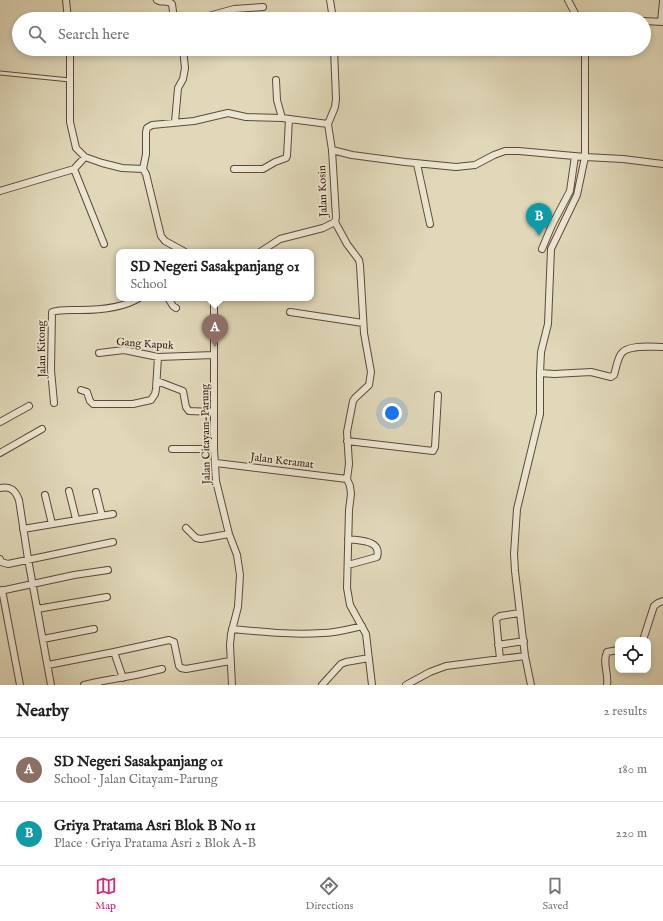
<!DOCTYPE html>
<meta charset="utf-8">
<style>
:root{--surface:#fff;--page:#f2f2f2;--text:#202124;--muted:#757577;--line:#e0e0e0;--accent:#db2777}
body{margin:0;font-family:"IM FELL English",serif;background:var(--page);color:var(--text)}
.controls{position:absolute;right:12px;bottom:12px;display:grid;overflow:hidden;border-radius:8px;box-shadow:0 2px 6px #0003}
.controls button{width:36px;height:36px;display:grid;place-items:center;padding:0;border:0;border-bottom:1px solid var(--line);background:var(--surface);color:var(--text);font:20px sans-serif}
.you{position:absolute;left:392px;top:413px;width:14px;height:14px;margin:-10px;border:3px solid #fff;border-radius:50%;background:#1a73e8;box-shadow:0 0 0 6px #1a73e833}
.badge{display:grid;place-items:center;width:26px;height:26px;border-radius:50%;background:var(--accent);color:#fff;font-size:13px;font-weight:700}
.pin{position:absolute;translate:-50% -33px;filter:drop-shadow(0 1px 2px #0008)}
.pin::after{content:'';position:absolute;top:21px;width:14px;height:12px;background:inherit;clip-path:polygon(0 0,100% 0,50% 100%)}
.popup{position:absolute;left:116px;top:249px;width:198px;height:52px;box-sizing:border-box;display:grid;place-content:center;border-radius:8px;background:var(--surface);filter:drop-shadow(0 1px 3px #0005);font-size:13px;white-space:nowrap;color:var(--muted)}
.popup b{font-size:15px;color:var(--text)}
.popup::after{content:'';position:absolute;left:50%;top:100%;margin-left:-8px;border:8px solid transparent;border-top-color:var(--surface)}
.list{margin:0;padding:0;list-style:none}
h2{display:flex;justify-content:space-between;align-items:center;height:52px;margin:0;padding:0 16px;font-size:17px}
h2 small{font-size:13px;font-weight:400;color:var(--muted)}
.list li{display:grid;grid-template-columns:26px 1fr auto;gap:12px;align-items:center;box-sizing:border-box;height:64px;padding:0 16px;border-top:1px solid var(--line)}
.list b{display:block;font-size:15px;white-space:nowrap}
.list p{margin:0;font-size:13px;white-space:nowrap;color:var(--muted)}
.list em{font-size:13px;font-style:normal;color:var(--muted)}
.icon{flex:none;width:22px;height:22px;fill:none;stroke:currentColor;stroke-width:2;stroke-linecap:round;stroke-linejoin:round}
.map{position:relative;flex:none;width:663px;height:685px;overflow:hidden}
.search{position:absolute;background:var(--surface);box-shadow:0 2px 6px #0003;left:12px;right:12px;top:12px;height:44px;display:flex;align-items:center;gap:10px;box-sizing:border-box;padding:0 14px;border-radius:22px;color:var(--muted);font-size:15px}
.sheet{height:180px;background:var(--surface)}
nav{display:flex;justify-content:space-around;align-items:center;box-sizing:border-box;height:56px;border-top:1px solid var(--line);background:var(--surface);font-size:11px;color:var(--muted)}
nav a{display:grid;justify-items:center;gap:2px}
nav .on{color:var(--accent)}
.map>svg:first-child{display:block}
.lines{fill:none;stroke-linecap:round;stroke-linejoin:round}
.service-casing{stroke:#604934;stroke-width:5}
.minor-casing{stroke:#604934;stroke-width:8}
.service{stroke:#ebe6d2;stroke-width:3}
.minor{stroke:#ebe6d2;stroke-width:6}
.labels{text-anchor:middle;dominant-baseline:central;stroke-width:3.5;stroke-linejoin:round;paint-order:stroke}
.street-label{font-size:11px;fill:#361907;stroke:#ebe6d2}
</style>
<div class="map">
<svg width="663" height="685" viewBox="0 0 663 685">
<rect width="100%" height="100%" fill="#e0d8b9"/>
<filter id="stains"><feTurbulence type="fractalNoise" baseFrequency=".005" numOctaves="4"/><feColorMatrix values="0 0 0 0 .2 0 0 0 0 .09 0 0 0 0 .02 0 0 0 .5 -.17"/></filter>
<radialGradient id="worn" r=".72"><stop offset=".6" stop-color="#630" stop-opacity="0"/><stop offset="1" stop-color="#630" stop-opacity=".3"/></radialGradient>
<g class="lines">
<g class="service-casing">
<path id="service" d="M0 73 70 80"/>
</g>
<g class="minor-casing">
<path id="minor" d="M66 0 68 19
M157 0C161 3 168 0 172 4L174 19
M330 0 333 19
M568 0 578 19
M68 17 82 19
M198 19 234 9 263 7
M608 19H614
M644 21 663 22
M661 22 663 1
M70 49V122L76 148 85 157 102 163 122 168 143 169 146 174 161 236 165 241 185 252
M276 80 277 100 282 118
M175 122 178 88 183 79 185 68 183 49
M328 124 335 107 336 99 334 49
M332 150 352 155 405 162 456 167 475 165 494 155 505 151H519L585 157V49
M417 164 430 224
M74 169 104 244
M143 169 146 154V132L147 128 152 125 194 121 228 113 246 117 282 118 328 124 332 150 336 217 335 222 323 228 280 239 260 252
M234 169H263L275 162 286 158 287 156 289 119
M0 191 74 169 85 157
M335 222 347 244 359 260 360 265 364 333 371 372 369 385 355 398 353 401 347 432 349 464 347 479 350 486 351 494 349 510 347 588 350 605 366 634 372 685
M542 249 552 225 570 191 575 156
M168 298 173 306 176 308
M214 298V449L216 481 229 534 237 555 240 575 238 607 231 634 230 645 232 685
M290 312 363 323
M99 353 124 350 158 357 214 355
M540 373 554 374 591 372 611 377 614 375C616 369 617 360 621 354 627 344 653 347 663 347
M157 381 183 391 186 407 189 411 214 412
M81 390 87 392 90 401 93 404H133L151 400 155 394 156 389 158 357
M54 403 51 370 52 312C61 309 71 310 80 310 99 310 123 308 139 298
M0 422 29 406
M347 441 433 451 435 447 438 395
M172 449H214
M0 453 42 429
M216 463 347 479
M0 488C11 486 15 490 19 500L28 559 51 685
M69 491 76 519
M96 492 102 516
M45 495 52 524
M186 528 196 538 201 539 229 534
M23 529 113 514
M0 559 1 562 8 564 113 542
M348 565 377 557C382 540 360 541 348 539
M2 590 20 685
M0 591 74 575 108 570
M37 609 107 597
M232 629C262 632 292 635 322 633 336 633 349 629 362 626
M43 639 94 629
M643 640 654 606 658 603 663 601
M498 645 524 641
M114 652 169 640 174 642 179 666 181 668 186 669 230 661
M500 659 496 619 500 616 520 613
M48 665 114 652 123 678
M97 682 136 675 162 669
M84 685 97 682 98 685
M322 685 341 664 346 662 369 658
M406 685 430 672 446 666 525 656
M531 685 525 656 515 571 514 554 517 509 540 414V373L541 352 548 324 551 249 577 195 585 157 623 159 663 164
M607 685C609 674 602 663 607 652L618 650"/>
</g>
<use href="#service" class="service"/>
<use href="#minor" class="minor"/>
</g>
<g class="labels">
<g class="street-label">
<text transform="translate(323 191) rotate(-92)">Jalan Kosin</text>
<text transform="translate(145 344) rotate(4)">Gang Kapuk</text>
<text transform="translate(42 349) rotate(-91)">Jalan Kitong</text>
<text transform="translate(206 434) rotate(-91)">Jalan Citayam-Parung</text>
<text transform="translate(282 461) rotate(7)">Jalan Keramat</text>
</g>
</g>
<rect width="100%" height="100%" filter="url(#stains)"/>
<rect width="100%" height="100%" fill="url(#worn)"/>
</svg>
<div class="controls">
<button><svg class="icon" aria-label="locate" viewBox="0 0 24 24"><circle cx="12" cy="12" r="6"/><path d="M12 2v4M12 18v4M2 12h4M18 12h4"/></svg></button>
</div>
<div class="you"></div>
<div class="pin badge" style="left:215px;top:347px;background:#8d6e63">A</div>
<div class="popup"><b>SD Negeri Sasakpanjang 01</b>School</div>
<div class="pin badge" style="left:539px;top:236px;background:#0f9aa8">B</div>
<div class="search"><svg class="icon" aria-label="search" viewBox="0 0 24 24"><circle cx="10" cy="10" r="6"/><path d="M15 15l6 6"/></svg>Search here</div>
</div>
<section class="sheet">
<h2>Nearby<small>2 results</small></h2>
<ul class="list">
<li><span class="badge" style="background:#8d6e63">A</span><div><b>SD Negeri Sasakpanjang 01</b><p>School · Jalan Citayam-Parung</p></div><em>180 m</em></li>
<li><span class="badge" style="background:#0f9aa8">B</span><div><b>Griya Pratama Asri Blok B No 11</b><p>Place · Griya Pratama Asri 2 Blok A-B</p></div><em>220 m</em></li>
</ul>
</section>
<nav>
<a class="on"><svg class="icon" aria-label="map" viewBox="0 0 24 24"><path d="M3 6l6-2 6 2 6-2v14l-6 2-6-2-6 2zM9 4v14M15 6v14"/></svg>Map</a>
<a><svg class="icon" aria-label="directions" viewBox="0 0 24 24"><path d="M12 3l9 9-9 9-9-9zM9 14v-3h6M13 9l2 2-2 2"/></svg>Directions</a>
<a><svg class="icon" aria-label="saved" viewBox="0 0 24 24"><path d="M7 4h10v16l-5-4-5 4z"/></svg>Saved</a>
</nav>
